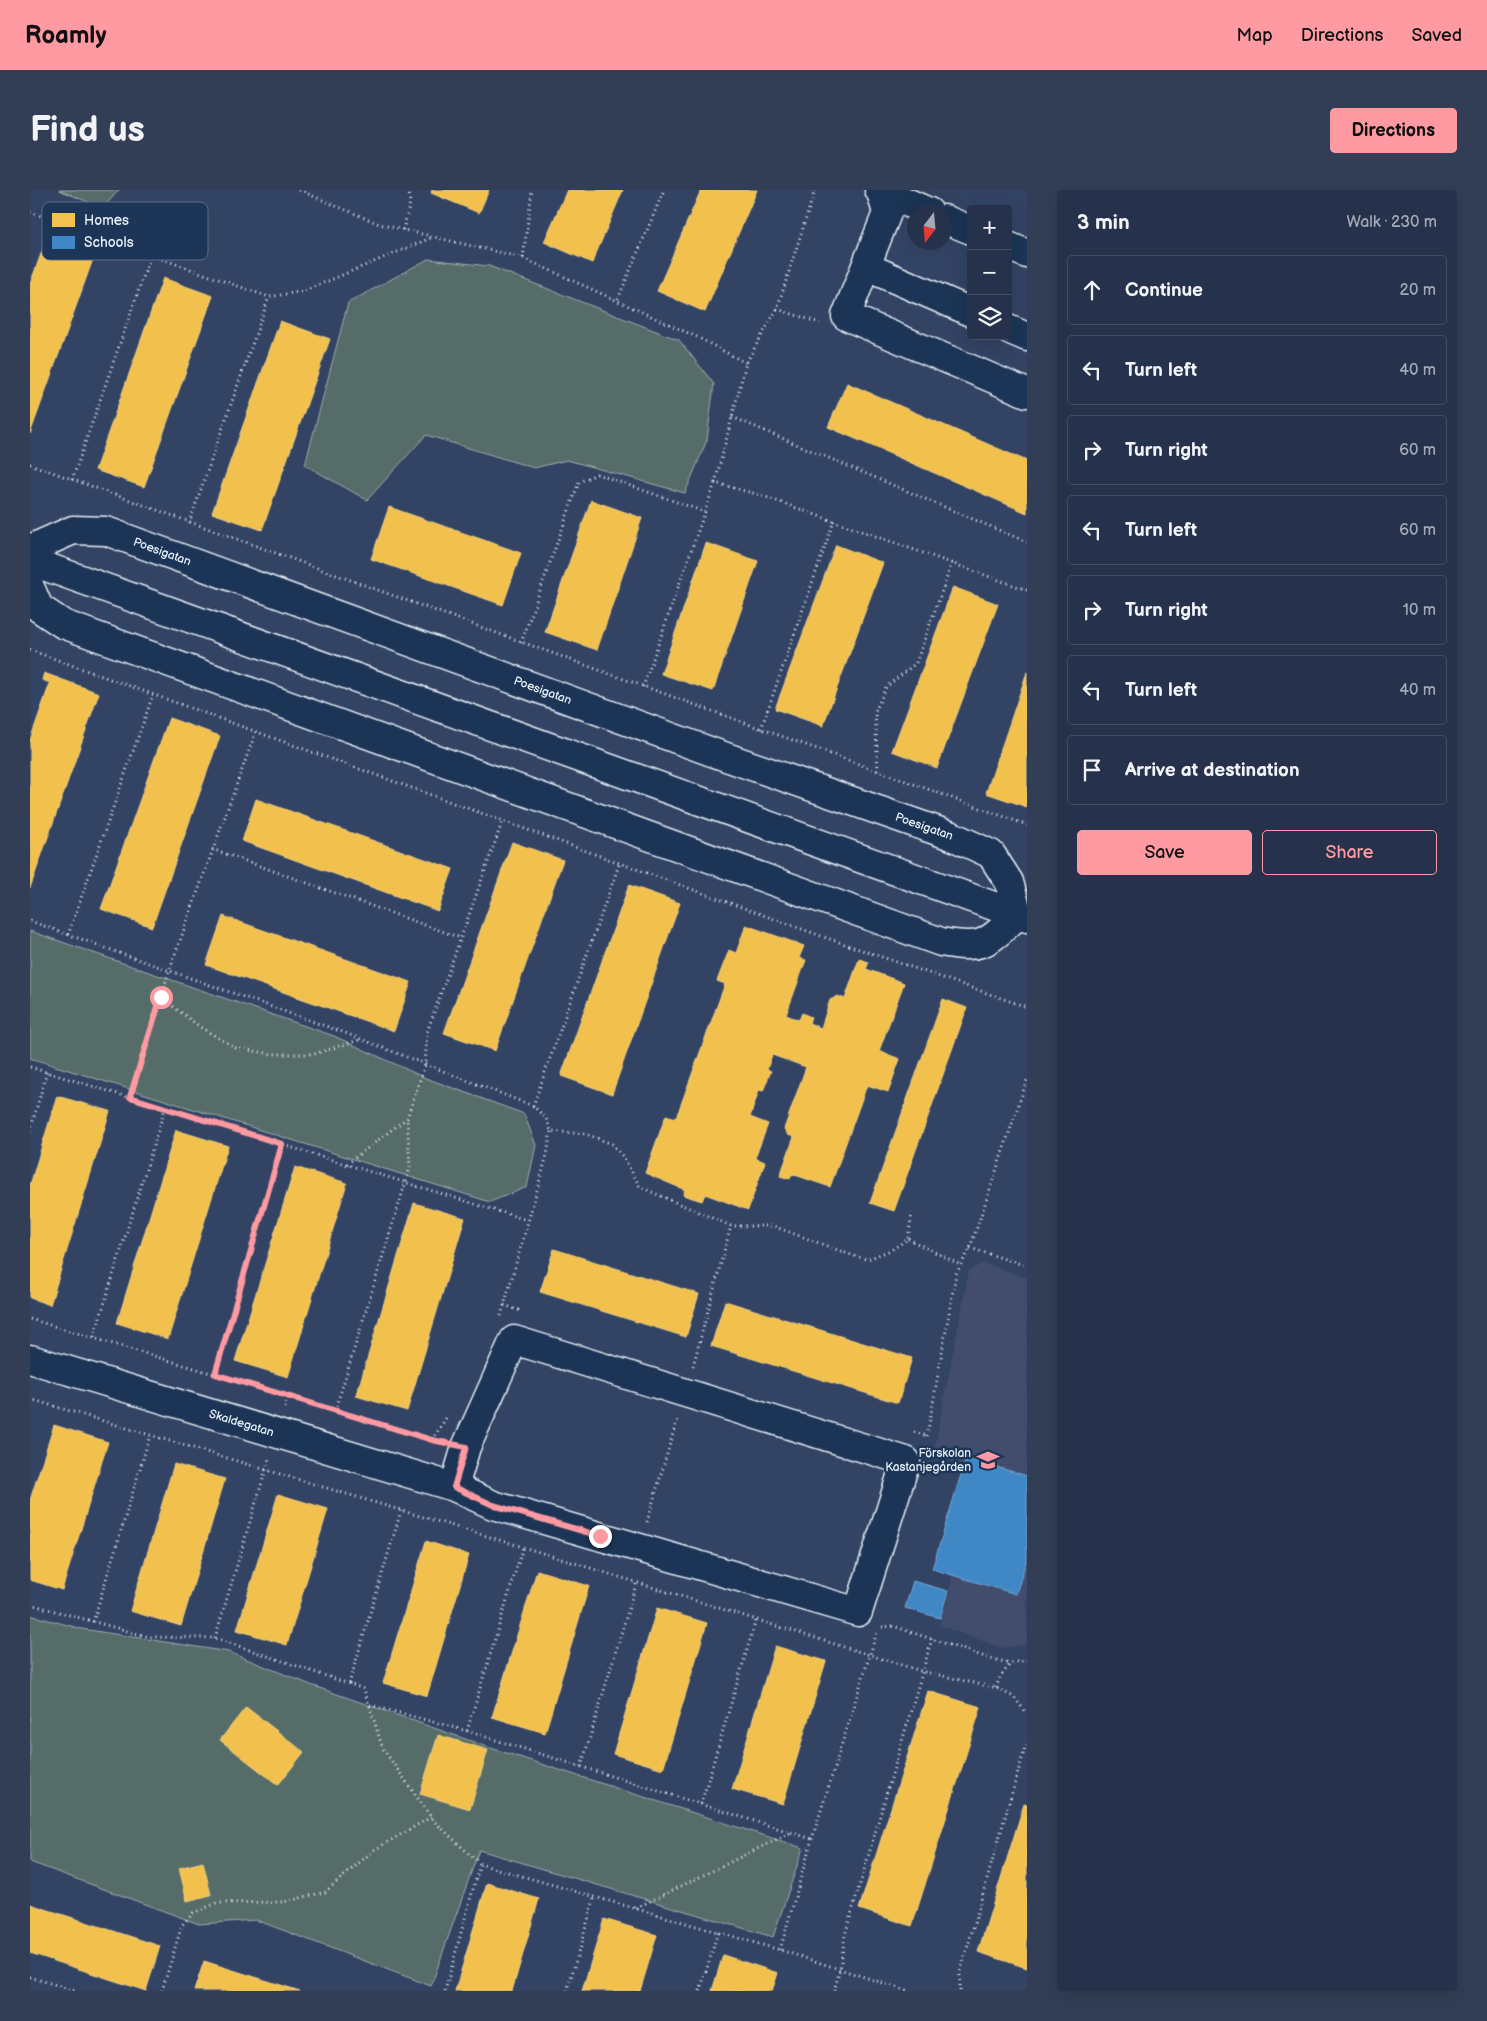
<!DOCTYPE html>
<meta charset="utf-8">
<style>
:root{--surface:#26324b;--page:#323e55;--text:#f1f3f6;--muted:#a4aab5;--line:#424d63;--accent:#ff9aa2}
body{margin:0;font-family:"Balsamiq Sans",sans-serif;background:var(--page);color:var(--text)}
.controls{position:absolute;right:15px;top:15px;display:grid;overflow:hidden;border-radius:5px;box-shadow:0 5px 20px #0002}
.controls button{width:45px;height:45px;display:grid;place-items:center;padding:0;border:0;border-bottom:1px solid var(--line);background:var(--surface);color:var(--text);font:25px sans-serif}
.compass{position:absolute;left:877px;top:15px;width:45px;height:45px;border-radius:50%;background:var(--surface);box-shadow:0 5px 20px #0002;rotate:196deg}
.stop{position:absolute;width:15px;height:15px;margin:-11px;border:4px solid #ff9aa2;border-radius:50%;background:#fff}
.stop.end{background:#ff9aa2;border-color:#fff;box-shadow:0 1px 5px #0008}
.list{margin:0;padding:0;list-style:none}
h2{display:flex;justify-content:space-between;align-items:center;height:65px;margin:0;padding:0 20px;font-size:21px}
h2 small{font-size:16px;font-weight:400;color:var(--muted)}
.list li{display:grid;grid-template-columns:32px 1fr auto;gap:15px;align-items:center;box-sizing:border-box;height:70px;margin:0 10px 10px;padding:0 10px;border:1px solid var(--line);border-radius:5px}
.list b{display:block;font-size:19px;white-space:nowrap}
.list em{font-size:16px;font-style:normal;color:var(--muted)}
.actions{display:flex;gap:10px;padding:15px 20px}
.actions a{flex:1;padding:11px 0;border:1px solid var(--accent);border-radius:5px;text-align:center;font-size:18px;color:var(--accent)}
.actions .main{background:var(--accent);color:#111}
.icon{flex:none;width:28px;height:28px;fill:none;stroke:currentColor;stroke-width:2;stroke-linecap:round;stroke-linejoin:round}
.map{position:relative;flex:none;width:997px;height:1801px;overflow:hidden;border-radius:5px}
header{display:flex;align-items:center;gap:30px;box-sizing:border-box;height:70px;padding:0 25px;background:var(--accent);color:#111}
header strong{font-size:24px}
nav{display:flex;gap:28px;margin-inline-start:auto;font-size:18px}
.intro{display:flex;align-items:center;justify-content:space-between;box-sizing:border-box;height:120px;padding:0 30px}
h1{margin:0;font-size:35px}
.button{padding:12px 22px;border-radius:5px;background:var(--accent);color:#111;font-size:18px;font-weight:700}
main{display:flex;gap:30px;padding:0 30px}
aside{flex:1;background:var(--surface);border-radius:5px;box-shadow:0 5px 20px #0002}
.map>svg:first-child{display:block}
.built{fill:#434d6e}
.green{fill:#546c69;stroke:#9eaeb0}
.homes{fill:#f2c14e;stroke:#efcf81}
.schools{fill:#3f88c5;stroke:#72a8d4}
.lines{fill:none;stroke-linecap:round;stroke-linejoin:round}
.minor-casing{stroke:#e8f1f8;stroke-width:31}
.path{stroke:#e8f1f8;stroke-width:3;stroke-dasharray:1 4;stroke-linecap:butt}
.minor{stroke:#1d3557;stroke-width:28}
.route{stroke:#ff9aa2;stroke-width:6}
.labels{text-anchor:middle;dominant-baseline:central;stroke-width:5;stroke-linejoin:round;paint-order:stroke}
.street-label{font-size:12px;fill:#e8f1f8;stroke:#1d3557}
.poi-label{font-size:12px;fill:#e8f1f8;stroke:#1d3557;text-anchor:end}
.key{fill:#1d3557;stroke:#5a6d87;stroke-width:1}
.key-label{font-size:14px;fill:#e8f1f8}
</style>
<header>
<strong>Roamly</strong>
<nav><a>Map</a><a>Directions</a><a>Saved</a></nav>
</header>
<div class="intro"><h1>Find us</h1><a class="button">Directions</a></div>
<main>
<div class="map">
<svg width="997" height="1801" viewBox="0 0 997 1801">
<rect width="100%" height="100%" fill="#334364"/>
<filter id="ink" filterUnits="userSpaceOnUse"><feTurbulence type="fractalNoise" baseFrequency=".02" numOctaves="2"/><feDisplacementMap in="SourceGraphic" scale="10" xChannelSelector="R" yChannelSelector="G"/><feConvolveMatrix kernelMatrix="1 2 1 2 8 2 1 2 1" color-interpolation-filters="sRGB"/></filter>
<g filter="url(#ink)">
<path class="built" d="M953 1073 997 1088V1454L972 1458 909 1435 923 1386 902 1379 934 1275 903 1265 939 1081Z"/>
<path class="green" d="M29 0H89L73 18Z
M398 69 459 76 649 150 684 194 677 250 655 303 537 270 504 278 396 245 337 310 275 275 318 113Z
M0 741 304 846 393 887 494 924 506 955 497 997 460 1012 0 868Z
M0 1425 52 1439 199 1462 281 1495 464 1559 773 1658 743 1747 449 1660 401 1796 226 1730 169 1734 0 1672Z"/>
<path class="homes" d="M402 0H459L449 23 401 3Z
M537 0H593L562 73 514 52Z
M671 0H727L675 122 627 101Z
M19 42 67 58 0 244V94Z
M133 88 183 106 114 297 65 280Z
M250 131 300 149 232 340 182 323Z
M817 193 997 271V323L798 237Z
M561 310 612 328 567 460 515 442Z
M359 317 491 363 473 415 341 369Z
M676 353 728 371 683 501 631 484Z
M806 355 853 373 793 536 745 519Z
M923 397 968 414 907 578 862 561Z
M997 482V617L956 603Z
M14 483 69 503 0 698V550L20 493 12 490Z
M139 528 190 546 122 737 71 719Z
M226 609 423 679 408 721 212 651Z
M482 652 533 670 465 861 414 843Z
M599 695 650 713 582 904 531 886Z
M193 726 381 792 364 841 176 775Z
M716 735 774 756 769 768 776 770 756 825 769 830 772 823 781 827 779 833 791 838 800 810 808 806 815 809 829 769 839 772 836 779 874 793 849 861 870 869 858 902 837 895 800 997 762 984 760 989 750 986 764 947 758 945 754 939 776 877 742 865 737 879 741 881 733 901 729 900 720 927 738 934 725 968 735 972 718 1020 675 1004 672 1011 653 1005 655 1000 615 983 636 925 646 928 695 794 687 791 699 760 706 763Z
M913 809 937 818 864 1021 840 1013Z
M27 906 80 921 20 1115 0 1108V995Z
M146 940 198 956 138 1149 87 1133Z
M265 977 317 993 258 1187 205 1171Z
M384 1013 435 1028 377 1221 326 1206Z
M524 1059 669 1104 656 1147 510 1102Z
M695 1111 882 1168 868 1213 681 1156Z
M24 1235 78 1252 32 1400 0 1390V1310Z
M144 1274 195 1289 151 1436 100 1421Z
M248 1304 298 1319 257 1455 207 1440Z
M396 1351 439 1365 397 1506 353 1493Z
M507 1380 559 1396 515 1543 462 1527Z
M627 1418 677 1433 633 1579 583 1564Z
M745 1456 796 1471 753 1614 702 1599Z
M898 1501 951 1517 882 1736 829 1719Z
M216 1517 274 1562 248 1595 190 1550Z
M408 1545 458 1560 440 1619 390 1604Z
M994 1614 997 1615V1778L948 1762Z
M173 1672 181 1705 157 1711 149 1678Z
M457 1693 509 1709 482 1801H425Z
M0 1714 130 1756 116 1801 0 1763Z
M574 1729 627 1745 610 1801H552Z
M693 1765 748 1783 742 1801H682Z
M174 1771 270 1801H164Z"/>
<path class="schools" d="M936 1268 997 1286V1368L986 1404 902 1379Z
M883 1391 918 1401 910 1428 875 1418Z"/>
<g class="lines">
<g class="minor-casing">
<g id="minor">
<path d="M849 0 899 22"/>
<path d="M851 2 857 23 816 126 997 203"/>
<path d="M914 29 941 40"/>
<path d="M978 56 997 64"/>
<path d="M837 77 941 122"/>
<path d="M978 139 997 147"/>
<path id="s1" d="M0 359 43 340 76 341 682 562 922 646 961 664 979 692 988 725C956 753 955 760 911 752L33 434 9 418 0 397"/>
<path d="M0 371 997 728"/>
<path id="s2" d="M0 1169 424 1297 463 1315 828 1422 876 1271 484 1150 436 1257 424 1297"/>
</g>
</g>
<path class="path" d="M269 0 349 34 493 68 667 147 716 173
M785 0 747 119 716 173 685 293 730 305 997 400
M0 22 239 107 274 101 401 48
M373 40 380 13 379 0
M493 68 502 0
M588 109 634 0
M747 119 790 133
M702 227 997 352
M0 274 997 635
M42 290 121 65
M159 333 239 107
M491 453 549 292 567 284 675 322
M0 460 794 747 997 817
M613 497 685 293
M731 539 804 331
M848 581 845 522 856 497 886 473 922 373
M182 659 431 748
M0 731 315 843 503 916 516 928 521 941 556 944 582 954 594 968 610 997 701 1036H743L824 1066 838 1069 861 1060 878 1049 882 1023
M38 745 123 505
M131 807 170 837 206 858 242 864H284L329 850
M0 877 497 1030
M100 907 139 781 226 541
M503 916 590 672
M0 941 17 882
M317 974 377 928 395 875 397 842 473 630
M878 1049 931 1075
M940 1058 997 1076
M474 1115 491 1121
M471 1126 517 965 521 941
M0 1129 408 1251
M64 1147 135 918
M663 1176 701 1036
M185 1184 252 954
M0 1209 493 1357 891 1481 966 1498 984 1507 997 1524
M255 1218 258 1207
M305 1221 380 978 377 928
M884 1242 897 1246
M897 1246 926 1084 940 1058 997 890
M402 1250 416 1228
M617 1332 647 1230
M0 1414 119 1447 185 1448 334 1499 353 1559 404 1631 450 1674 750 1760 878 1801
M63 1432 120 1246
M852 1437 863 1436 961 1469 981 1473
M185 1448 239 1269
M319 1494 371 1321
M966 1498 970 1487 981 1473 997 1470
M340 1515 437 1541 782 1649
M437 1541 493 1357
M551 1577 607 1391
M671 1614 726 1430
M606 1718 760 1643
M750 1760 782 1649 847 1442
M0 1787 46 1801
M132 1801 152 1735 163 1723 187 1713 254 1712 295 1702 344 1660 401 1627
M415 1801 450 1674
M537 1801 565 1706
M670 1801 688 1742
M804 1801 810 1779 815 1745 902 1449
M930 1801V1783L997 1551"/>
<use href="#minor" class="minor"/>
</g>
</g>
<g class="lines" filter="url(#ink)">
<path class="route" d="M131 807 100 907 252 954 185 1184 402 1250 436 1257 424 1297 463 1315 570 1346"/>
</g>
<defs>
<g id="school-bare" transform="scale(1.725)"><path d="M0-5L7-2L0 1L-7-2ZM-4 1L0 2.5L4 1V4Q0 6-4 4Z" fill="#ff9aa2" stroke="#1d3557" stroke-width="2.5" paint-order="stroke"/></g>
</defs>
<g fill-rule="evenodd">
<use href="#school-bare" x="958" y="1270"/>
</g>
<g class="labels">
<g class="street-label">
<text stroke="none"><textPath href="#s1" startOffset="140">Poesigatan</textPath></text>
<text stroke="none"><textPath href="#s1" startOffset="545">Poesigatan</textPath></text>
<text stroke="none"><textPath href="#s1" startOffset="950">Poesigatan</textPath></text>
<text stroke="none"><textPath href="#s2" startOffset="221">Skaldegatan</textPath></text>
</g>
<g class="poi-label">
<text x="941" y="1263">Förskolan<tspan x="941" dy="14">Kastanjegården</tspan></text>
</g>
</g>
<rect x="12" y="12" width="166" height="58" rx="8" class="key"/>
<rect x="22" y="23" width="23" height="14" fill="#f2c14e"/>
<rect x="22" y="46" width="23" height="13" fill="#3f88c5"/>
<g class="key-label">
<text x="54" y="35">Homes</text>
<text x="54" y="57">Schools</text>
</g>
</svg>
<div class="controls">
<button>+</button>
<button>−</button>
<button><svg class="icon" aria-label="layers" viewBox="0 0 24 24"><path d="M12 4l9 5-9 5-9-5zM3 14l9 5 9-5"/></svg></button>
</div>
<svg class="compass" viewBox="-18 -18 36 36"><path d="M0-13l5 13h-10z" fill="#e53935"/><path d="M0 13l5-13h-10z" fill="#a4aab5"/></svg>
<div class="stop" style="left:131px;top:807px"></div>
<div class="stop end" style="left:570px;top:1346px"></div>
</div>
<aside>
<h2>3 min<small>Walk · 230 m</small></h2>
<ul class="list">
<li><svg class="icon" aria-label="ahead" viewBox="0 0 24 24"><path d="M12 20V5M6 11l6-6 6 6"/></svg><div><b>Continue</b></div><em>20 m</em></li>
<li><svg class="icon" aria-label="left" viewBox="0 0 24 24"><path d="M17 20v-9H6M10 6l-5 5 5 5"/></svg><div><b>Turn left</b></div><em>40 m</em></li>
<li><svg class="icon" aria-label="right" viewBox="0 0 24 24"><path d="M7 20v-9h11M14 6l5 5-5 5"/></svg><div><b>Turn right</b></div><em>60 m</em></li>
<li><svg class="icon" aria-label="left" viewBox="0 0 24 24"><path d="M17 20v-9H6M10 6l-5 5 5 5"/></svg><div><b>Turn left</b></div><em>60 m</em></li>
<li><svg class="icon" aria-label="right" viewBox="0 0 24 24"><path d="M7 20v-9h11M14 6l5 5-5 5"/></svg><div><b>Turn right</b></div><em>10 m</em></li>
<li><svg class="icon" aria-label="left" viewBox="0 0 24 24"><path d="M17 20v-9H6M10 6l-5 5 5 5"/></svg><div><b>Turn left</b></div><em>40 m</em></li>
<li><svg class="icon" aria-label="arrive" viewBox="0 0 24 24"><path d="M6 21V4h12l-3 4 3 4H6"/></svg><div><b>Arrive at destination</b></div></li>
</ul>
<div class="actions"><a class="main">Save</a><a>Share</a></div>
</aside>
</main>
